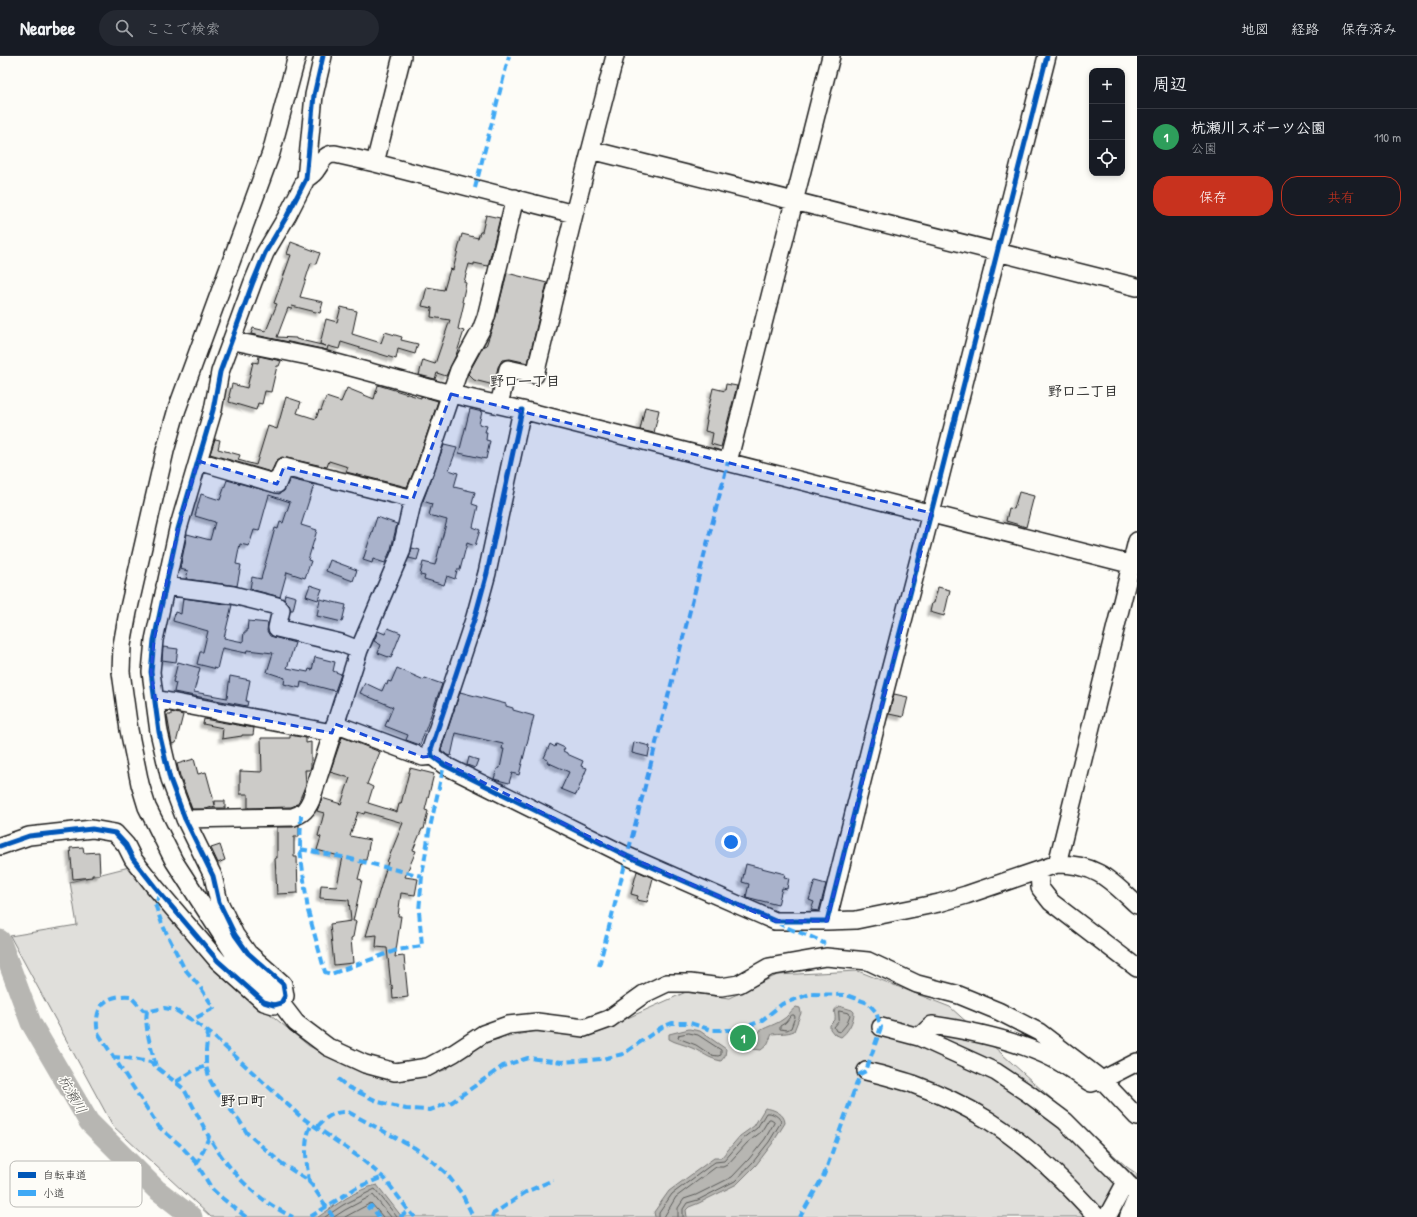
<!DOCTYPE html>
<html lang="ja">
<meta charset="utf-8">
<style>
:root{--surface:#171b24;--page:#242831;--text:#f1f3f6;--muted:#9ea1a6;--line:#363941;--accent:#c8321e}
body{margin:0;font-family:"Patrick Hand","Klee One",sans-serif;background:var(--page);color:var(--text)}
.controls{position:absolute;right:12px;top:12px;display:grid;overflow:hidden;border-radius:8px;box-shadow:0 2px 6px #0003}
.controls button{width:36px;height:36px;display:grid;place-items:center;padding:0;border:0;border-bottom:1px solid var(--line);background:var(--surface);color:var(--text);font:20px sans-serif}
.you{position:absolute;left:731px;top:786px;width:14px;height:14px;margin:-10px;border:3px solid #fff;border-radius:50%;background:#1a73e8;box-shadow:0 0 0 6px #1a73e833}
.badge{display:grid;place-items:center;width:26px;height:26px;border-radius:50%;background:var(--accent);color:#fff;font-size:13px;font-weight:700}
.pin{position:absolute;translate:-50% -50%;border:2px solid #fff;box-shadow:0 1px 4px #0006}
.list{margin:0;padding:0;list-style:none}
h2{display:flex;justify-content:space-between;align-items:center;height:52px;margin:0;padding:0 16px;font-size:17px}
h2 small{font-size:13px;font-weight:400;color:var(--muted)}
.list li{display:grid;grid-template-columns:26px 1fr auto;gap:12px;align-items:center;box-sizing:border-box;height:56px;padding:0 16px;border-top:1px solid var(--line)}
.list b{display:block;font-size:15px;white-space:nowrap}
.list p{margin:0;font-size:13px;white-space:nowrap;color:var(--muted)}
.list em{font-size:13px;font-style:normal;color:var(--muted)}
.actions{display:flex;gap:8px;padding:12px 16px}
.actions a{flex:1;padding:9px 0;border:1px solid var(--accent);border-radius:16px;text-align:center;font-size:14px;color:var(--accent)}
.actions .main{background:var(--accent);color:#fff}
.icon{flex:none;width:22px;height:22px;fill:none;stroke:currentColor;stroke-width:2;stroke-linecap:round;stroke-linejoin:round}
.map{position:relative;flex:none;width:1137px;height:1161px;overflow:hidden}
header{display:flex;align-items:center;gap:24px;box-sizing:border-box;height:56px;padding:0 20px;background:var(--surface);border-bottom:1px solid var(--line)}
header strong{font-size:19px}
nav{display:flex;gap:22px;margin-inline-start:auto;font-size:14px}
.search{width:280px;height:36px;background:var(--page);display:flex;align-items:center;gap:10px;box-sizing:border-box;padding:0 14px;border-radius:22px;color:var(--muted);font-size:15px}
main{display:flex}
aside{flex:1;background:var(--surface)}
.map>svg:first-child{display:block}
.green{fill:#e0dfdb;stroke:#7e7e7c}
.water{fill:#b7b6b2;stroke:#797876}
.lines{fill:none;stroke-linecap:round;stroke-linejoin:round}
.shore{stroke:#5a5a58;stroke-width:1}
.river{stroke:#b7b6b2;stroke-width:21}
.building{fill:#cccbc8;stroke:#1c1c1c;filter:url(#shadow)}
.minor-casing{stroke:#1c1c1c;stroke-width:20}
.major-casing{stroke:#1c1c1c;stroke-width:25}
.minor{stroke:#fdfcf7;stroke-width:17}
.major{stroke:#fdfcf7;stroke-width:22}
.quiet{stroke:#3fa9f5;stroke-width:4;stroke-dasharray:8 4;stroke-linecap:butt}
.cycleway-casing{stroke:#fdfcf7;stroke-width:8}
.cycleway{stroke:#0057b8;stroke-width:5}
.marked{fill:#1d4ed8;fill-opacity:0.2;stroke:#1d4ed8;stroke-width:3;stroke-dasharray:8 5;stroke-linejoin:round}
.labels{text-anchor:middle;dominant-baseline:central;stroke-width:3;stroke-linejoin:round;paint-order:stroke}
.neighbourhood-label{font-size:14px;font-weight:bold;fill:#1c1c1c;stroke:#fdfcf7}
.water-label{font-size:14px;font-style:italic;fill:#5a5a58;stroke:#fdfcf7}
.quarter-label{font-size:15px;font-weight:bold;fill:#1c1c1c;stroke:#fdfcf7}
.key{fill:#fdfcf7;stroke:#bab9b5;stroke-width:1}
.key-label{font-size:11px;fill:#1c1c1c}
</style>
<header>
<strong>Nearbee</strong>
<div class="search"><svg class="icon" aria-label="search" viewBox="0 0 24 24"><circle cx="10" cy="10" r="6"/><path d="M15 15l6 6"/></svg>ここで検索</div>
<nav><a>地図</a><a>経路</a><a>保存済み</a></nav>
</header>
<main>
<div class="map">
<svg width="1137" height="1161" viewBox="0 0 1137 1161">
<defs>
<filter id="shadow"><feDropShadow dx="-3.5" dy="3.5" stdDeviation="1" flood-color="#0004"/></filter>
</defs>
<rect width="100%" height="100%" fill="#fdfcf7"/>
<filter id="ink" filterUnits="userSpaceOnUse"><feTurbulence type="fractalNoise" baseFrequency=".025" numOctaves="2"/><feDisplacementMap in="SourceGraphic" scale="8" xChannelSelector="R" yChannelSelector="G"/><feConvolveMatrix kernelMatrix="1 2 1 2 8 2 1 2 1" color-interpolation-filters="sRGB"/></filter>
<g filter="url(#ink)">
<path class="green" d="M133 810 264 953 309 990 342 1006 376 1019 405 1025 445 1014 482 987 535 975 586 978 614 968 686 936 729 942 777 919 858 915 950 951 1127 1111 1137 1118V1161H211L113 1070 10 880 77 869 70 826Z"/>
<path class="water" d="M839 950 852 954 854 956C854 965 848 976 841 981L834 978 830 973V969L835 964C836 956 831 956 839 950Z
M796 951 800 952 801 957 794 975C787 978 780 977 772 978L767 989 761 994 753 993C750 972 769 973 782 964 788 961 790 955 796 951Z
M689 973 700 975 726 993 725 1000 721 1005C707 1002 704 997 692 992 684 988 675 987 669 983V978Z
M765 1052C774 1053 785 1058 785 1067L772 1088 756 1109 737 1128 699 1147 689 1151 686 1154 687 1161H655L654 1156 669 1135 714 1102H721L740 1080 754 1070Z
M377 1129 402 1161H318C335 1150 356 1133 377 1129Z"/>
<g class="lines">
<path class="shore" d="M839 955 849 957 850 959 846 969 840 976 836 975 834 971 839 965Z
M792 959H794L795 961 791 972 787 974 780 973V970L785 967Z
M689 977 698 979 721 994V999L718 1000 711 999 696 989 678 982 679 979Z
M325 1161 343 1149 375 1133 397 1161
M334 1161 345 1154 373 1139 391 1161
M345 1161 371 1147 383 1161
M659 1161V1157L672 1138 715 1106 724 1105 743 1083 757 1072 766 1057C772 1056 780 1061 781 1066L769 1086 753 1106 735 1125 698 1144 687 1147 683 1153V1161
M664 1161 676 1141 716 1111H723L727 1109 747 1087 761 1076 769 1063H771L774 1065V1067L765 1083 749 1103 732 1121 696 1139 684 1143 678 1152V1161"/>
<path class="river" d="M0 884 31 967 89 1066 156 1133 192 1161"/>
</g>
<path class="building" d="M486 159 500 162 488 210 474 207V209L469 208 464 226 466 227 462 246 464 247 458 273 464 275 456 299 446 320 437 317 435 323 419 319 423 304 435 308 450 264 431 261 432 252 422 250 427 231 444 234 450 213 453 214 462 178 478 182 480 176H482Z
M291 186 320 197 316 208 311 207 300 241 323 246 320 257 292 250 291 253 288 252 277 281 296 282V283L326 290 320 288 326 263 337 266 341 251 357 255 352 278 381 287 385 276 402 281 401 284 418 288 415 298 398 293 396 303 341 286 339 293 328 290 327 294 251 278 253 272 266 275 277 248 274 247 291 199 287 198Z
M507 217 547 227 528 307 510 303 502 304 498 311 494 329 474 324 468 318 484 289 486 290 495 264Z
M259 300 281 305 279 310H277L271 336 265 335 262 348 258 347 256 354 229 346 230 341 229 340 232 328 247 332 253 306 258 307Z
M726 328 737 330 721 391 711 388 713 377 705 375 707 364H706L713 332 725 335Z
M378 329 421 342V340L438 345 417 408 407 431 346 416 348 411 329 405 327 411 282 401 277 404 271 416 210 398 215 383 220 384 218 393 240 399 238 404 256 409 268 370 277 373 286 341 301 346 297 357 316 363 319 354 321 355 326 341 341 346 347 332 374 343Z
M645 351 659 354 654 377 640 374Z
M470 353 482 356 479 368 487 370 485 376H487L486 384 490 385 486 403 459 397Z
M444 389 457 392 449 414 458 417 454 431 475 436 472 448 478 450 473 471 480 474 475 490 467 487 460 514H457L455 523 447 520 444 529 424 523 425 520 420 519 423 506 435 509 447 464 429 459 432 448 423 445Z
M290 423 314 429 301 469 317 474 308 504 311 505 305 522 287 516 280 541 250 533 252 521 261 523 275 472 278 473 280 466 283 467 290 446 269 439 259 475 254 474 249 490 240 488 236 508 241 509 237 530 186 523 188 515 180 513 187 478 210 484 215 466 195 460 201 438 220 444 227 424 279 438 284 435Z
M1019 436 1034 440 1026 471 1006 465 1009 452 1014 453Z
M377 461 397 468 391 493 385 507 373 503 372 507 363 504Z
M412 492 420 494 417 504 409 502Z
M330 504 357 514 353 525 326 515Z
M310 529 322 533 318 544 306 540Z
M938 531 950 534 944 560 930 556 932 547H934Z
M285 538 296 541 293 554H291L288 547 284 543Z
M183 542 232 549 224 582 243 586 244 576H247L248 565 268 567 267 575 270 580 295 587 287 612 308 616 309 613 312 614 315 601 335 606 333 615 341 618 335 635 301 626 300 632 284 628 285 622 267 616 273 597 247 594 246 597 222 592 217 613 197 608 200 596H203L208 575 173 565 175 556 181 558Z
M320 543 346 549 342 566 317 560Z
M388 572 401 577 391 602 378 597 381 589 374 585 378 575 385 578Z
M163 591 178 593 176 606 162 604Z
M178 606 200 612 194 636 227 642 230 620 250 624 246 645H248L247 650 174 636 176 627 173 626Z
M397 612 424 624 425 622 442 628 420 689 406 684 408 679 385 670 393 651 360 637 365 627 382 635 385 628 387 629 388 625 391 626Z
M460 636 506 648V650L513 652V654L534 660 519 719 512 717 509 727 494 723 497 713 500 712 504 693H502L503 688 456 677 451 700 447 699 441 694Z
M894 638 908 641 903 661 889 658Z
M171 656 183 659 176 687 172 688 167 659H171Z
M204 663 254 672 253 679H242V680L222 683 223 672 203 668Z
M290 679 306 682V687L311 686V710L310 714H305L306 728 299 745 296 749 291 751 248 752V738H240V715L262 716 261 682H290Z
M342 681 380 696 367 728 373 731 368 747 397 756 399 748H401L410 712 434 718 425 754 428 755 424 773H422L413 794 416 795 405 821 418 823 415 839 401 837 398 860H401L395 901 404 900 408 941 393 943 392 929 391 930 387 892 376 891 377 879 366 880 388 806H387L403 767 365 756 364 758 358 756 350 780 370 784 366 804H363L358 823 362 824 353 865H356L353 881 351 882 353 907 334 909 330 868 351 865 349 844 320 842 321 829 337 830 343 801 317 794 321 781 318 780 324 757 317 755 322 742 341 748 350 722 330 716Z
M634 686 650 690 648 701 632 697Z
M550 688 555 691 556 688 565 692 563 695 567 697V698L583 705 581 710 587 712 576 739 561 733 569 716 547 706 548 704 544 702Z
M469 701 478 704 475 712 467 709Z
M194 703 198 718 206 716 215 749V745H225V752H215V750L206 753H192L180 720 177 708Z
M299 769V781H294V801H297L298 837 277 838 275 802H277V771H293Z
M220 789 225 804 218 807 211 792Z
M83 791 84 797 99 796 100 819H92V821L73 823 70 792Z
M746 808 785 818 784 821 789 822 787 833 782 832 778 849 746 841 749 828 742 826Z
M637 815 653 822 647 846 637 844 638 840 631 838Z
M815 825 826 828 819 855 811 854 814 846 809 844Z"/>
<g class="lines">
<g class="minor-casing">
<path id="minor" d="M297 0 271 97 177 353 165 395 128 556 122 589 121 616 129 674 140 728 147 751 174 805 236 901 245 912 273 937 296 967 328 991 365 1008 395 1016 428 1011 454 997 483 978 508 969 537 966 584 972 609 963 644 938 667 927H690L721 931 739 928 769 911 826 901 868 905 917 928 959 939 998 955 1039 976 1102 1024 1137 1061
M591 94 1137 231
M375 107 402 0
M306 123C310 120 314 118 316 114 322 106 324 98 335 98L375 107 574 158
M231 286H239L318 302 451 338 522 354 1137 510
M499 348 508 313 535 319 574 158 615 0
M522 354 487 517 475 561 431 693 432 700 444 709 627 800 775 865H827L878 661 931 457 1047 0
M198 405 277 428 284 411 413 443
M728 406 831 0
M165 530 233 539 277 550 281 554 277 572 341 587 359 594
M155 643 332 677
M335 668 423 701 432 700
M185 763 293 761C303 758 307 753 311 744L359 594 401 496 413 443 426 411 459 314 481 274 486 261 515 142
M0 790 29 780 92 773 115 777 126 789 133 803 155 831 218 905 264 946 274 949 281 947 285 940 283 928 248 897 235 879 219 846 213 820 185 763 170 723 159 676 151 616 154 584 178 473 213 354 220 316 253 226 265 197 287 160 306 123 314 39 323 0
M1057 808 1137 485
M1039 815 1040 832 1051 846 1137 912
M827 865 856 864 939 847 966 839 1057 808C1097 808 1110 824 1137 849
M881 971 919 981 996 1016 1029 1038 1065 1065 1137 1137
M919 981 932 969C973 975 1015 984 1052 1002 1066 1009 1079 1019 1091 1027L1102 1024 1137 1006
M866 1015C882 1019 898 1023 913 1028 938 1037 965 1050 988 1064 1029 1090 1065 1125 1097 1161
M1107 1161 1126 1126"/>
</g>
<g class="major-casing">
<path id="major" d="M1131 1161 1137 1147"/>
</g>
<use href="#minor" class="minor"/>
<use href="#major" class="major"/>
<path class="quiet" d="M475 132 509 0
M301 759 300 793 308 855 325 916 331 918 397 894 422 890 419 855 422 820 429 776 444 709
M300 793 347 802 422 820
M161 838 155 848 162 868 184 912 200 931 214 952 192 964
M777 866C792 876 810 878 825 888
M599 910 728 406
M147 955C144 973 152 993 156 1011
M208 976 206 994V1010L210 1024 217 1037 239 1064 247 1077 281 1107 306 1123 312 1129 333 1161
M112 1001 127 1002 150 1006 184 1033 209 1081
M338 1023 348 1031 379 1046 406 1053 430 1054 452 1046 503 1010 528 1002 562 1006 602 1003 623 998 662 971 672 967H690L712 974H737L761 965 782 948 810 938 846 939 868 947 876 956 881 971 866 1015 860 1018 824 1119 800 1161
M176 1026 193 1015 206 1010
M317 1071C326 1061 334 1055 348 1056L415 1092 427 1101 446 1117 462 1138 471 1156 472 1161
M197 1107 180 1089 159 1071 98 977C93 953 104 938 130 940L143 954 150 955 164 952 175 954 192 964 211 978 300 1060 359 1101 385 1123 409 1155 415 1161
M309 1126C307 1107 302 1085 312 1068
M367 1153 371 1150 379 1161
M246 1161 222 1142 212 1133 197 1108 209 1081C229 1115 256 1144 293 1161
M310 1161 356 1132 383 1121
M400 1161 409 1155
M492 1161 493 1158 526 1136 553 1124"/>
<g class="cycleway-casing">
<path id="cycleway" d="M522 354 487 517 475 561 431 693 432 700 444 709 627 800 775 865H827L878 661 931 457 1047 0
M0 790 29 780 92 773 115 777 126 789 133 803 155 831 218 905 264 946 274 949 281 947 285 940 283 928 248 897 235 879 219 846 213 820 185 763 170 723 159 676 151 616 154 584 178 473 213 354 220 316 253 226 265 197 287 160 306 123 314 39 323 0"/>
</g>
<use href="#cycleway" class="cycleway"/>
</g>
</g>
<path class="marked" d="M451 338 931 457 827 865H775L627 800 432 700 423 701 335 668 332 677 155 643 151 616 154 584 178 473 198 405 277 428 284 411 413 443Z"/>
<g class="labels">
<g class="neighbourhood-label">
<text x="525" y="324">野口一丁目</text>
<text x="1083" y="334">野口二丁目</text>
</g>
<g class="water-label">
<text transform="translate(73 1038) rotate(60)">杭瀬川</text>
</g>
<g class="quarter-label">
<text x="243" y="1044">野口町</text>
</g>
</g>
<rect x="10" y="1105" width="132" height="46" rx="6" class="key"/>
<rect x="18" y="1116" width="18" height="6" fill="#0057b8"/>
<rect x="18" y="1134" width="18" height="6" fill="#3fa9f5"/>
<g class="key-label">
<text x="43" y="1123">自転車道</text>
<text x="43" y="1141">小道</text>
</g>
</svg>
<div class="controls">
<button>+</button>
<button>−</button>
<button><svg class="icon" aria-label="locate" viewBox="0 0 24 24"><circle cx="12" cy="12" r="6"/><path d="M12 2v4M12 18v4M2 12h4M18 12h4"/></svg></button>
</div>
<div class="you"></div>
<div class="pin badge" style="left:743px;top:982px;background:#2e9e5b">1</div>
</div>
<aside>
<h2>周辺<small></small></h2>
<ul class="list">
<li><span class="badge" style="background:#2e9e5b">1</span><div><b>杭瀬川スポーツ公園</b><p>公園</p></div><em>110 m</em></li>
</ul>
<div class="actions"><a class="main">保存</a><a>共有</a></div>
</aside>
</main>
